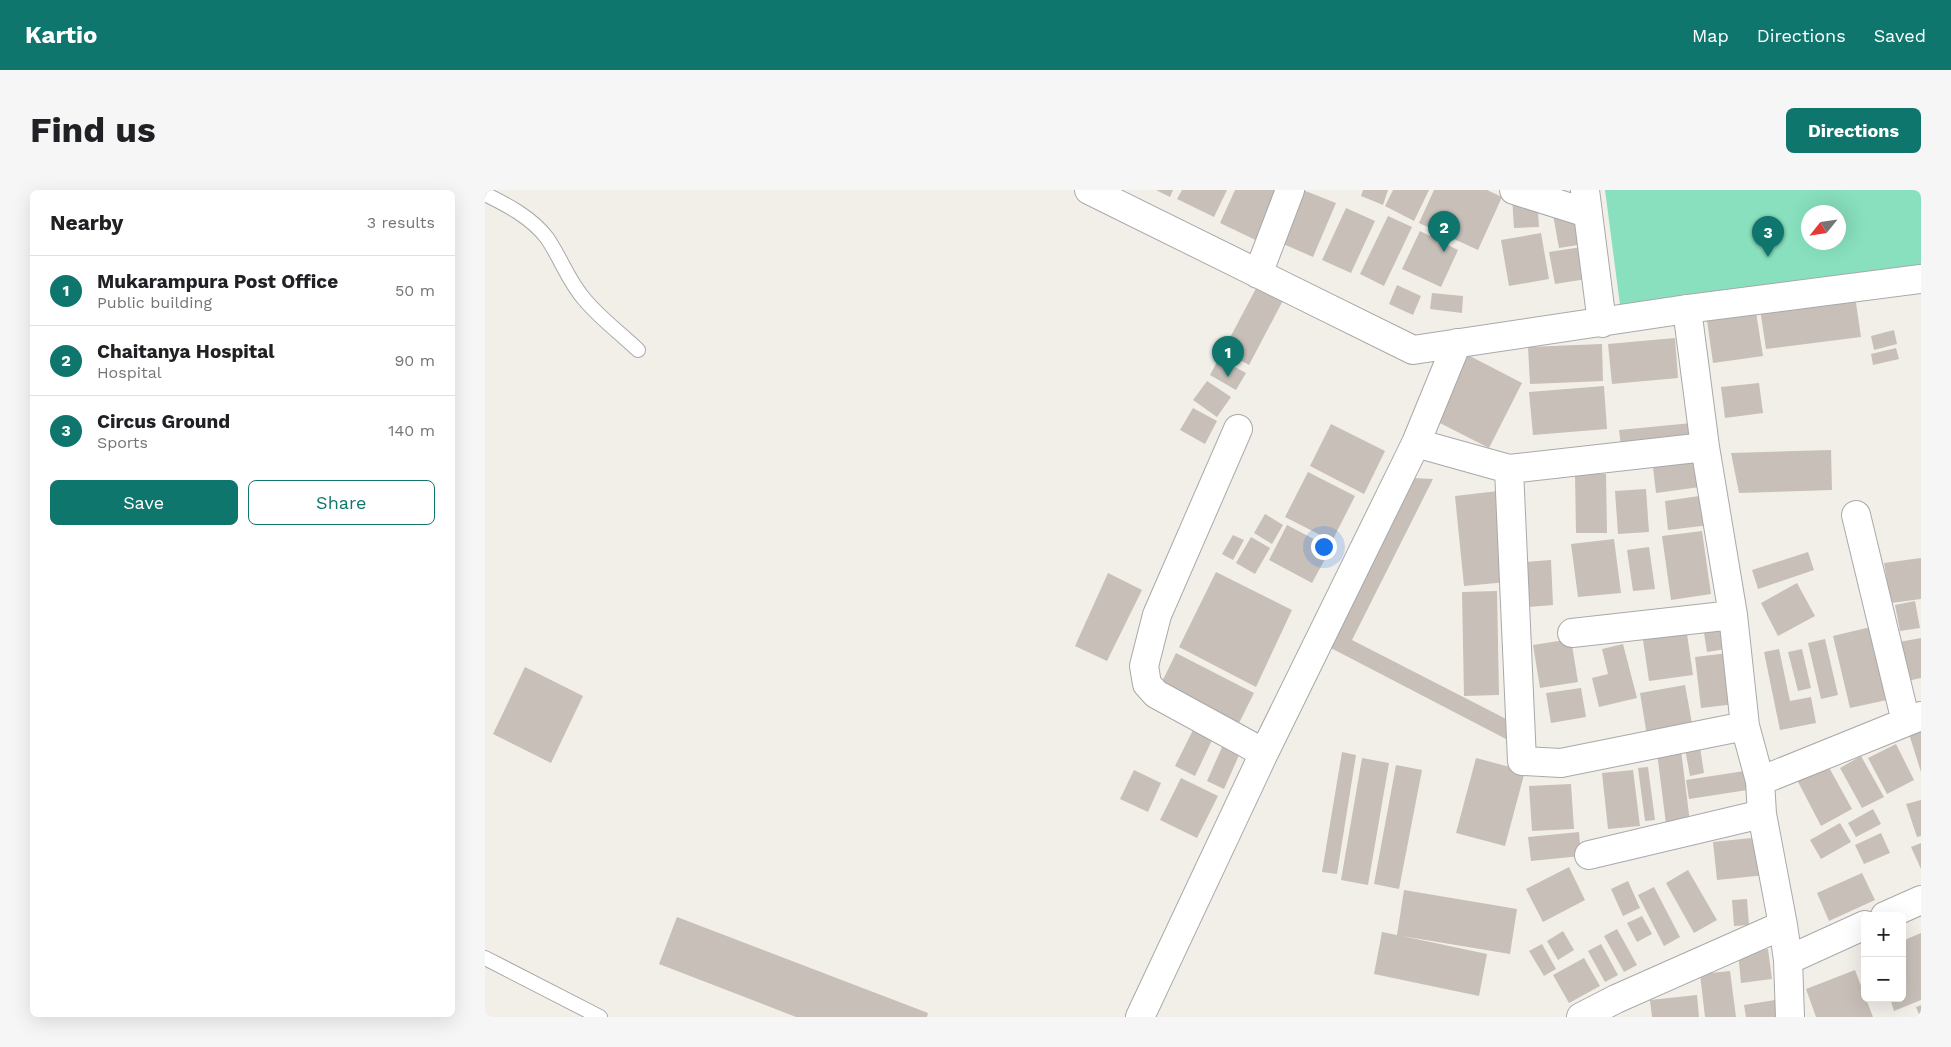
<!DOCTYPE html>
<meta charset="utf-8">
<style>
:root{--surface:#fff;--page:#f6f6f6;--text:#202124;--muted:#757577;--line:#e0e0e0;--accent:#0f766e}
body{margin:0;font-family:"Work Sans",sans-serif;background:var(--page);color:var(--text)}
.controls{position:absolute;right:15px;bottom:15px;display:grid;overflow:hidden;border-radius:8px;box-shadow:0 5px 20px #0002}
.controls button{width:45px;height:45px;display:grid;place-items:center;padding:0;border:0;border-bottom:1px solid var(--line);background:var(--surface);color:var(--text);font:25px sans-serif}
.compass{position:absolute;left:1316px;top:15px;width:45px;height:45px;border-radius:50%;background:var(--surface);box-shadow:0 5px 20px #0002;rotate:240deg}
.you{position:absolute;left:838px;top:356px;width:18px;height:18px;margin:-12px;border:4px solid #fff;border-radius:50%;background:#1a73e8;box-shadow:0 0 0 8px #1a73e833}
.badge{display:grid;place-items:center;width:32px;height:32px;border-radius:50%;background:var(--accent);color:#fff;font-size:16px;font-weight:700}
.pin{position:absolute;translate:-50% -41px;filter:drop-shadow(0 1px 2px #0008)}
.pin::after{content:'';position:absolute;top:26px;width:18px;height:15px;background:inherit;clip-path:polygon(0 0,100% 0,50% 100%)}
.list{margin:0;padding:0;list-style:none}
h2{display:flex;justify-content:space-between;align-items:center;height:65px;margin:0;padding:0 20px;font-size:21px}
h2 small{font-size:16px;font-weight:400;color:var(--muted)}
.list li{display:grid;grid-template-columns:32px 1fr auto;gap:15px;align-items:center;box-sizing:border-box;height:70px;padding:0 20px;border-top:1px solid var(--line)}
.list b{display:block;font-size:19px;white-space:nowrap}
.list p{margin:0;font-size:16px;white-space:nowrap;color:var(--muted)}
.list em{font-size:16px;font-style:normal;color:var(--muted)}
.actions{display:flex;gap:10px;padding:15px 20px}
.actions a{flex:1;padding:11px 0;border:1px solid var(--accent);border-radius:8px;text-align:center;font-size:18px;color:var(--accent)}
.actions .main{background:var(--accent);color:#fff}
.map{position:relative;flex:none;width:1436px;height:827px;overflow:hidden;border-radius:8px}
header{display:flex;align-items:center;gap:30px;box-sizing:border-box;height:70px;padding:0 25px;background:var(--accent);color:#fff}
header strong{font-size:24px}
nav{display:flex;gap:28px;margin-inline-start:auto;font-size:18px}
.intro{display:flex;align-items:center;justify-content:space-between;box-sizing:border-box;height:120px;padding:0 30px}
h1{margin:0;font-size:35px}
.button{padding:12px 22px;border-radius:8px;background:var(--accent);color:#fff;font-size:18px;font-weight:700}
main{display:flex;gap:30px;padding:0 30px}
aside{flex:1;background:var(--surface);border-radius:8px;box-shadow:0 5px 20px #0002}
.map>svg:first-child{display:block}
.pitch{fill:#88e0be;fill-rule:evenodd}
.building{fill:#c7bfb8}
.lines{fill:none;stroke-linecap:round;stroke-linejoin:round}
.service-casing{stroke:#a9a9a9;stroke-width:16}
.minor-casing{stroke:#a9a9a9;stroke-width:30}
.service{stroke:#fff;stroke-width:14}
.minor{stroke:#fff;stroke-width:28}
</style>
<header>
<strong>Kartio</strong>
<nav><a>Map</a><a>Directions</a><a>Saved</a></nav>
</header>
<div class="intro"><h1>Find us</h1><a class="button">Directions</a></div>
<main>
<aside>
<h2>Nearby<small>3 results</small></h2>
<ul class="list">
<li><span class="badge">1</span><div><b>Mukarampura Post Office</b><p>Public building</p></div><em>50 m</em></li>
<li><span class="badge">2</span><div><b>Chaitanya Hospital</b><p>Hospital</p></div><em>90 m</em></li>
<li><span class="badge">3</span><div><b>Circus Ground</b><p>Sports</p></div><em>140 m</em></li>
</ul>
<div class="actions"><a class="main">Save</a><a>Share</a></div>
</aside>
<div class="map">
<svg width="1436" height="827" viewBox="0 0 1436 827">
<rect width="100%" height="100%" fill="#f2efe9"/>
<path class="pitch" d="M1120 0H1436V81L1137 130ZM1324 22H1354V52H1324Z"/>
<path class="building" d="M671 0H688L685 7Z
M697 0H742L729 27 692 9Z
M750 0H804L779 54 735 33Z
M818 0 851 13 828 67 796 53Z
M878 0H903L898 15 876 6Z
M908 0H944L929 31 900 16Z
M949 0H1002L1017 7 993 60 934 33Z
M1052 6 1054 37 1029 38 1027 7Z
M1093 15 1099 54 1074 58 1067 19Z
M861 18 890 31 866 83 837 70Z
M903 26 927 37 899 96 875 84Z
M935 41 973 60 956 97 917 79Z
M1056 43 1064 89 1024 96 1016 50Z
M1103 56 1108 88 1070 94 1064 62Z
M777 87 803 101 764 175 738 161Z
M912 95 936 106 928 125 904 114Z
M947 103 978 106 977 123 945 119Z
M1370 106 1376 147 1281 159 1275 119Z
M1270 116 1278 166 1228 173 1221 123Z
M1409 140 1412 154 1389 160 1386 146Z
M1190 148 1193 188 1127 194 1123 154Z
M1117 154 1118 191 1045 194 1043 157Z
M1411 158 1414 169 1388 175 1386 164Z
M981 164 1037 193 1004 258 947 229Z
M734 168 761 183 751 200 725 185Z
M722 191 746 207 732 227 708 210Z
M1274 193 1278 223 1240 228 1236 197Z
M1119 196 1122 239 1048 245 1044 202Z
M708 218 732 231 720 254 695 240Z
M1207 233 1209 248 1136 256 1134 240Z
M846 234 900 261 879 304 825 276Z
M1346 260 1347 300 1254 303 1246 263Z
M1210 263 1215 297 1171 303 1167 269Z
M823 282 870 306 847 351 800 327Z
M1090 284H1121L1122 343H1091Z
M927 288 948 289 867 450 1029 533 1021 549 842 456Z
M1161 299 1164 342 1133 344 1130 301Z
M1013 301 1022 392 979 396 970 306Z
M1221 305 1225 335 1183 340 1180 311Z
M780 324 798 335 787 354 769 343Z
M802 335 846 358 827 393 784 370Z
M1217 341 1226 404 1186 410 1177 346Z
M748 345 759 350 748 370 737 364Z
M766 347 785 358 770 384 751 373Z
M1129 349 1136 403 1093 407 1086 354Z
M1164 357 1170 399 1148 401 1142 360Z
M1323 362 1329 380 1273 399 1267 380Z
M1436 368V409L1406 413 1399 373Z
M1066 370 1068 415 1043 417 1040 372Z
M731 382 807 420 771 497 694 457Z
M623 383 657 400 622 471 590 456Z
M1312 393 1330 426 1293 446 1276 413Z
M1012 401 1014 505 979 506 977 402Z
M1430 411 1435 438 1415 441 1410 415Z
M1237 427 1241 459 1222 462 1217 430Z
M1394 435 1411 508 1365 518 1348 446Z
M1201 437 1208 485 1164 491 1157 443Z
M1436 448V488L1422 491 1414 452Z
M1086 449 1093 492 1055 498 1048 455Z
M1340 449 1353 505 1336 509 1323 453Z
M1138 454 1152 508 1114 517 1107 488 1123 484 1117 459Z
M1294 459 1305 511 1326 507 1331 533 1295 540 1279 462Z
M1317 459 1326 498 1313 501 1303 462Z
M691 463 769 503 752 537 674 498Z
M1243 463 1250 514 1216 518 1210 467Z
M40 477 98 506 66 573 8 544Z
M1200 495 1208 539 1162 546 1155 503Z
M1096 498 1101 527 1066 533 1061 503Z
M710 536 729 546 710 586 690 576Z
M1436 540V582L1424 544Z
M1214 551 1219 583 1205 586 1199 554Z
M1411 554 1429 590 1402 604 1383 568Z
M738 555 755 563 739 599 722 591Z
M1196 560 1205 632 1181 634 1172 563Z
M857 562 871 565 852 684 837 682Z
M1376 566 1399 607 1377 618 1355 578Z
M877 568 904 573 883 695 856 690Z
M991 568 1040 581 1020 656 971 643Z
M1341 572 1367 619 1336 636 1311 588Z
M911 575 937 580 914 699 889 694Z
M1163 577 1170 630 1160 631 1153 578Z
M649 580 676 593 663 622 635 609Z
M1148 580 1155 636 1123 639 1117 583Z
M1266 580 1269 599 1204 609 1201 590Z
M696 588 733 606 712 648 675 630Z
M1086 594 1089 639 1047 641 1044 596Z
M1436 610V646L1432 647 1421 614Z
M1388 619 1396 634 1371 647 1363 633Z
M1355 633 1366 652 1336 669 1325 650Z
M1094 642 1096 666 1046 671 1043 647Z
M1396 643 1405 663 1379 674 1370 655Z
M1276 647 1281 685 1232 690 1228 652Z
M1436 653V679L1426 657Z
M1084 677 1100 710 1058 732 1041 699Z
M1203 680 1232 730 1209 743 1181 693Z
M1377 683 1390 710 1344 731 1332 703Z
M1143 691 1155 718 1138 726 1126 699Z
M1169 697 1195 747 1179 756 1153 705Z
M919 700 1032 719 1025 764 917 746 1002 764 994 806 889 784 897 742 912 745Z
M1262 709 1264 735 1249 736 1247 710Z
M1157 726 1167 744 1152 752 1142 733Z
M192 727 443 823 442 827H311L174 774Z
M1132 739 1152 775 1139 782 1119 746Z
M1078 741 1089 760 1073 770 1062 751Z
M1436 743V810L1409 821 1405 808H1417V751Z
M1057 754 1071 779 1059 786 1044 761Z
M1116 754 1133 785 1120 792 1103 761Z
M1283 759 1287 789 1256 793 1253 762Z
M1099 768 1115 796 1084 813 1068 785Z
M1370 780 1388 827H1331L1321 799Z
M1245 781 1251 827H1220L1215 784Z
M1212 805 1214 827H1167L1165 810Z
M1290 810 1293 827H1261L1259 815Z
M1436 815V827H1435L1431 817Z"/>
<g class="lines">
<g class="service-casing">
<path id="service" d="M0 4C22 15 46 27 62 48 76 68 83 91 100 110 115 128 135 143 153 160
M0 768 115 827"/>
</g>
<g class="minor-casing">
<path id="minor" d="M604 0 928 160 1202 119 1436 89
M1029 0 1102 23
M1100 0 1117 133
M773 84 805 0
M1202 119 1220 257 1248 425 1260 536 1275 591 1277 624 1298 735 1303 770 1305 827
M753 239 672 425 659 476 662 494 671 504 779 563
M931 253 1024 279 1220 257
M1024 279 1037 571 1076 573 1260 536
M1371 325 1421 532
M1087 443 1248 425
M1275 591 1436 526
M1104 665 1277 624
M1400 726 1436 710
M1303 770 1380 735
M655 827 779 563 931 253 972 153
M1096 827 1131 809 1298 735"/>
</g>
<use href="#service" class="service"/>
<use href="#minor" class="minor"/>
</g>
</svg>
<div class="controls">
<button>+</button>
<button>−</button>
</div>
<svg class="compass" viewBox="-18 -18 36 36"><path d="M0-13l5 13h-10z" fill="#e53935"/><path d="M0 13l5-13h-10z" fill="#757577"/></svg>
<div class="you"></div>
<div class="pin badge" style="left:743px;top:187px">1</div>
<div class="pin badge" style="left:959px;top:62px">2</div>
<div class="pin badge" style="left:1283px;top:67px">3</div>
</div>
</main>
